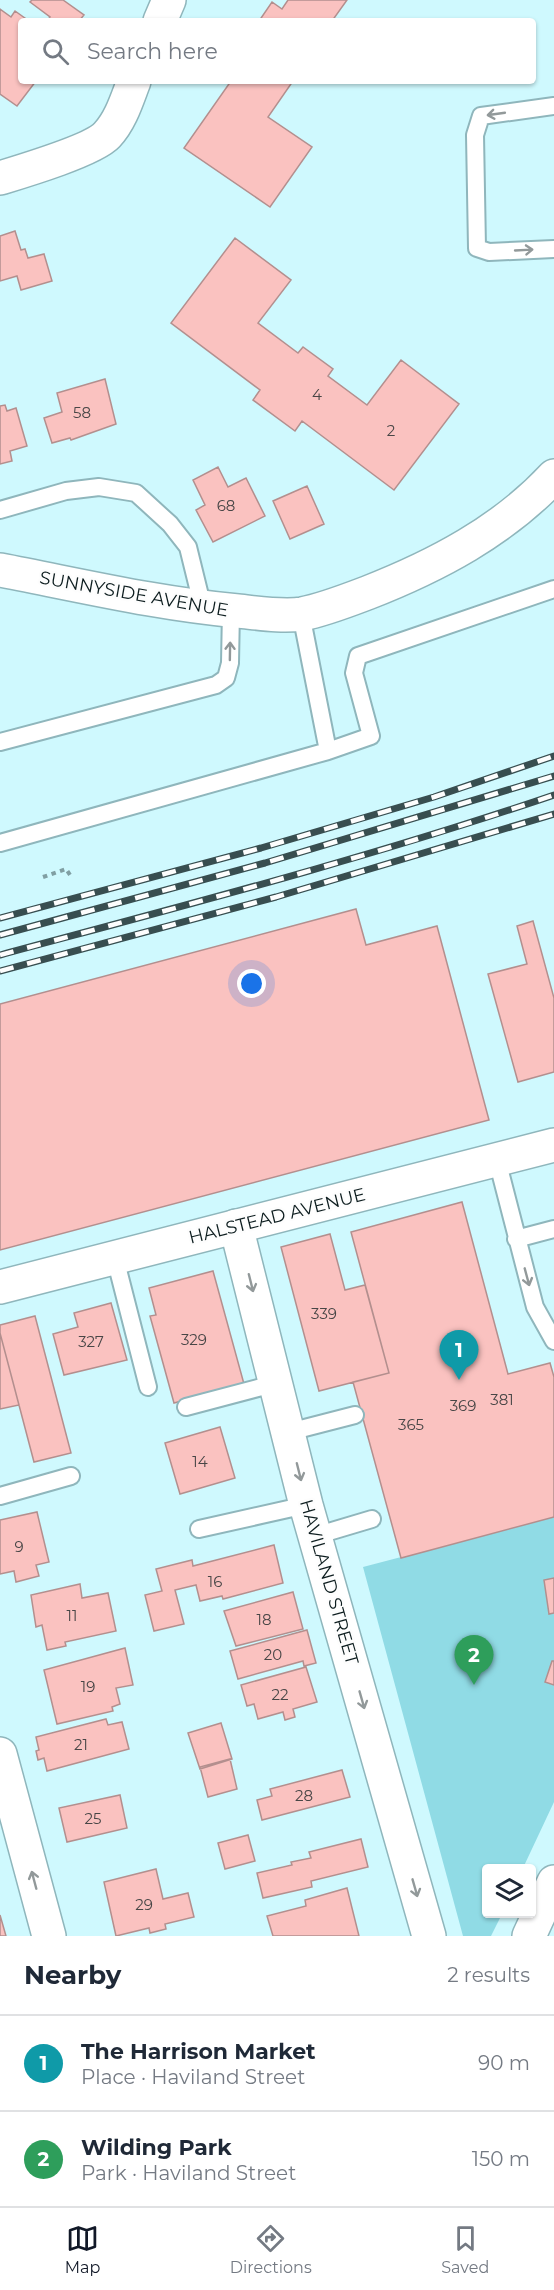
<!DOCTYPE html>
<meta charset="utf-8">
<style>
:root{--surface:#fff;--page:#f2f2f3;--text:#1f2937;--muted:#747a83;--line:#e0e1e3;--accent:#111827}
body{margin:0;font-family:Montserrat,sans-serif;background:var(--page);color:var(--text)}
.controls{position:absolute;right:18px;bottom:18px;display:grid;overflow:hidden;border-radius:6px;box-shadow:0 2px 4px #0004}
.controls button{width:54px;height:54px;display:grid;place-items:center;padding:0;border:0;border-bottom:2px solid var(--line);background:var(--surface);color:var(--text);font:30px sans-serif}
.you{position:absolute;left:252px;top:984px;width:21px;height:21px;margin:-15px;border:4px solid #fff;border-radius:50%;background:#1a73e8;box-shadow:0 0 0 9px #1a73e833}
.badge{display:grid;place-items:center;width:39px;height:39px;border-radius:50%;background:var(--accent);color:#fff;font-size:20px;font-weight:700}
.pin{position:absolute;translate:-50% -50px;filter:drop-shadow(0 2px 3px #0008)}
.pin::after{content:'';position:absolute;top:32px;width:21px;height:18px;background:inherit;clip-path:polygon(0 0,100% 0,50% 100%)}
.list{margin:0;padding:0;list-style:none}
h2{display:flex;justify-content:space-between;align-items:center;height:78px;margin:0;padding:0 24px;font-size:26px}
h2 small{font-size:20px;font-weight:400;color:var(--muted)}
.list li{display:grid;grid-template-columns:39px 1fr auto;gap:18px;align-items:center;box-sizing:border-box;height:96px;padding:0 24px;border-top:2px solid var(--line)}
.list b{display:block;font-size:22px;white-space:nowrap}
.list p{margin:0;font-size:20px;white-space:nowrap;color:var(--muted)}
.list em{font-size:20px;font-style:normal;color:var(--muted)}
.icon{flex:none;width:33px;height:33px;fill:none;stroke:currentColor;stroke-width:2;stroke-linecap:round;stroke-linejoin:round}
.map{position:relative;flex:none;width:554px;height:1936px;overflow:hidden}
.search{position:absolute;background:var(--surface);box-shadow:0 2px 4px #0004;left:18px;right:18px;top:18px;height:66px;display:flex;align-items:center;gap:15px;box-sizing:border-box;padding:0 21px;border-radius:6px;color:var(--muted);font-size:22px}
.sheet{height:270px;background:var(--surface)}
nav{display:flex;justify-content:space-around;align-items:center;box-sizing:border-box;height:84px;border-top:2px solid var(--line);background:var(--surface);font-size:16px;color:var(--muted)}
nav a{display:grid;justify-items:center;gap:3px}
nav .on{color:var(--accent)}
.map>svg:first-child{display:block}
.green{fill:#90dbe5}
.building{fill:#fac2c0;stroke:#b38f8e;stroke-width:1.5}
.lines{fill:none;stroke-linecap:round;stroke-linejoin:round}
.service-casing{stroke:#8fb6bc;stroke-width:20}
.minor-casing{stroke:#8fb6bc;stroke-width:36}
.tertiary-casing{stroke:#8fb6bc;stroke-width:36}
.path{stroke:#809fa3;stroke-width:4;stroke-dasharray:4.5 4.5;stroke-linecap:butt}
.service{stroke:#fff;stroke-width:16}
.minor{stroke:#fff;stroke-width:33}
.tertiary{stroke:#fff;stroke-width:33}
.rail-casing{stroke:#384e50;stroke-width:7}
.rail{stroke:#fdfdfd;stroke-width:4.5;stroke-dasharray:14;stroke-linecap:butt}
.oneway{stroke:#92999a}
.labels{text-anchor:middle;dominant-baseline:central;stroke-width:5;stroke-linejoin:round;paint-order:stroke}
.number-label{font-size:15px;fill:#484646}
.street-label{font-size:18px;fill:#0c1c1e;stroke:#fdfdfd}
</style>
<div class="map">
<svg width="554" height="1936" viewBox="0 0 554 1936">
<rect width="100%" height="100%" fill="#cff9fe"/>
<path class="green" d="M554 1517V1802L523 1868H486V1914H502L491 1936H463L363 1567Z"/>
<path class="building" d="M32 0H63L84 15 79 21H47L50 17 30 2Z
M288 0H347L332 21H259L272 2 282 9Z
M0 9 11 17 15 11 29 21H21V81H36L17 106 0 94Z
M231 81H293L268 117 312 147 270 207 184 148Z
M15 231 21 250 25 249 28 258 44 254 52 281 21 290 17 276 0 281V236Z
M235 238 291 280 258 323 298 353 303 347 333 369 328 376 367 405 401 360 459 404 394 490 302 421 295 431 253 400 260 390 171 323Z
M105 379 116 424 71 440 70 438 52 443 44 418 62 412 57 393Z
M5 405 7 411 16 408 27 446 10 451 12 461 0 464V406Z
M218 467 228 487 246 478 265 516 213 542 196 510 205 505 193 480Z
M307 486 324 524 290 539 273 501Z
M356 909 366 945 437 926 489 1120 0 1250V1004Z
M533 921 554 998V1072L518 1082 488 974 527 964 517 926Z
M462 1202 508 1374 550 1363 554 1377V1517L401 1558 353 1382 389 1373 351 1232Z
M330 1234 345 1290 365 1285 389 1373 319 1391 281 1247Z
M213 1271 244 1384 174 1403 150 1316 156 1315 149 1288Z
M111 1303 127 1360 64 1375 53 1334 78 1327 74 1313Z
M35 1316 71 1453 34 1462 0 1333V1325Z
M0 1333 19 1405 0 1409Z
M220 1427 235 1478 180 1494 165 1443Z
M37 1512 49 1562 36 1565 39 1576 16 1582 14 1571 0 1574V1520Z
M274 1545 283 1583 223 1599 222 1596 200 1601 196 1585 175 1590 184 1624 154 1631 145 1595 162 1591 156 1569 192 1560 193 1566Z
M554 1578V1613L549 1614 544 1580Z
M80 1584 82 1598 108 1593 116 1631 65 1642 66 1646 47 1650 42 1625 36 1627 31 1595Z
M293 1592 303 1629 236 1646 224 1611Z
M307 1630 316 1663 304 1666 303 1661 238 1679 230 1651Z
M125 1648 133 1685 116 1688 120 1704 112 1707 113 1711 57 1724 44 1670Z
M552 1661H554V1685L545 1682Z
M306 1667 317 1702 293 1709 295 1717 285 1720 283 1712 258 1719 254 1704 247 1706 241 1685Z
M106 1719 108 1725 122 1722 129 1749 47 1771 44 1758 38 1760 36 1751 39 1750 36 1737Z
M221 1723 232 1759 200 1769 188 1733Z
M230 1759 237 1789 208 1797 200 1767Z
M342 1770 350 1797 262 1820 257 1800 272 1796 270 1789Z
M120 1795 127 1828 67 1842 59 1808Z
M248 1835 255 1861 225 1869 218 1843Z
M361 1839 368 1867 311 1881 312 1887 263 1898 257 1873 292 1865 291 1862 311 1858 309 1852Z
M156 1869 163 1899 188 1893 194 1917 165 1924 166 1929 150 1933 149 1928 116 1936 104 1882Z
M347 1888 359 1936H273L267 1916 306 1906 305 1900Z
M0 1915 6 1936H0Z"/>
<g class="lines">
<g class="service-casing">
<path id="service" d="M554 106 481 116 475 135 477 248 489 252 554 249
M0 510 66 491 99 487 136 493 170 524 188 547 203 608
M0 742 216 685 226 678 230 663 231 610
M328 751 371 736 354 673 358 656 554 589
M0 843 328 751 301 614
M497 1160 535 1307 554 1341
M516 1239 554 1229
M115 1258 148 1387
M186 1407 277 1383
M289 1432 355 1415
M0 1496 71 1476
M199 1529 306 1505
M315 1536 372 1519"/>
</g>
<g class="minor-casing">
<path id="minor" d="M160 21 169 0
M0 178C23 171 93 150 107 135 121 120 127 99 134 81
M0 570C79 585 158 604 238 611 258 613 282 617 302 614 323 610 346 601 367 593 436 566 503 531 554 476
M236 1226 306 1505 429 1936
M0 1754 49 1936"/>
</g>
<g class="tertiary-casing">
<path id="tertiary" d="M0 1287 554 1145
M529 1936 554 1882"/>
</g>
<path class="path" d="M43 877 66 869 70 875"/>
<use href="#service" class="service"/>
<use href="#minor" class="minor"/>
<use href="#tertiary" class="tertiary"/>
<g class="rail-casing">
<path id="rail" d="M0 918 261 848 434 797 554 756
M0 935 265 863 554 776
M0 955C186 905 372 857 554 795
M0 971 276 897 554 814"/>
</g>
<use href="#rail" class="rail"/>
</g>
<defs><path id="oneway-shaft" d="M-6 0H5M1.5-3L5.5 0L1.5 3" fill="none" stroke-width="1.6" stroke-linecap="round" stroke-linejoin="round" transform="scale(1.5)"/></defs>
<g class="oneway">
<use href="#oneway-shaft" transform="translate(496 114) rotate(172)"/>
<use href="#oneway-shaft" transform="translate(524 250) rotate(-3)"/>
<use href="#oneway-shaft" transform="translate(230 651) rotate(-89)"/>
<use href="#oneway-shaft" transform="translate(527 1277) rotate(75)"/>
<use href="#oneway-shaft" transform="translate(251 1283) rotate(76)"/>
<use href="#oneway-shaft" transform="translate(299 1472) rotate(76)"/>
<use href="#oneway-shaft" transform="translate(362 1700) rotate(74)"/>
<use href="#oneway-shaft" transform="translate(34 1880) rotate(-105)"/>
<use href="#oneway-shaft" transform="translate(415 1888) rotate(74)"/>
</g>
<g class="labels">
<g class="number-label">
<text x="317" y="394">4</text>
<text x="82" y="412">58</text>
<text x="391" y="430">2</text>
<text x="226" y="505">68</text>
<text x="324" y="1313">339</text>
<text x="194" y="1339">329</text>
<text x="91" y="1341">327</text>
<text x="502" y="1399">381</text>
<text x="463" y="1405">369</text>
<text x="411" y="1424">365</text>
<text x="200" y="1461">14</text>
<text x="19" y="1546">9</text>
<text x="215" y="1581">16</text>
<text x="72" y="1615">11</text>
<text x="264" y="1619">18</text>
<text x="273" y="1654">20</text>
<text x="88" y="1686">19</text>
<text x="280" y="1694">22</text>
<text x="81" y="1744">21</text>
<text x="304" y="1795">28</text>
<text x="93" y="1818">25</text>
<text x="144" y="1904">29</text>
</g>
<g class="street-label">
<text transform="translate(134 594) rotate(10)">SUNNYSIDE AVENUE</text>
<text transform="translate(277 1216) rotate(-14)">HALSTEAD AVENUE</text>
<text transform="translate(329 1582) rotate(74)">HAVILAND STREET</text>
</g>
</g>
</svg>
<div class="controls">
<button><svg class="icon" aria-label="layers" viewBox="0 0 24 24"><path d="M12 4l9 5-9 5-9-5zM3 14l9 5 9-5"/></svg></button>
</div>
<div class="you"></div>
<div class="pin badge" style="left:459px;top:1380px;background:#0f9aa8">1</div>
<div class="pin badge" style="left:474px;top:1685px;background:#2e9e5b">2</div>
<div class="search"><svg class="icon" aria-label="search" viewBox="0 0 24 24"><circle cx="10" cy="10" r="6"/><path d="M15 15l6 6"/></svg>Search here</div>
</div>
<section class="sheet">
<h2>Nearby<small>2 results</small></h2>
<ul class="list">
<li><span class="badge" style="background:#0f9aa8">1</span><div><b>The Harrison Market</b><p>Place · Haviland Street</p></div><em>90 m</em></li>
<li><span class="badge" style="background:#2e9e5b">2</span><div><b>Wilding Park</b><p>Park · Haviland Street</p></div><em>150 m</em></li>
</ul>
</section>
<nav>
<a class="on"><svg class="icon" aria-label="map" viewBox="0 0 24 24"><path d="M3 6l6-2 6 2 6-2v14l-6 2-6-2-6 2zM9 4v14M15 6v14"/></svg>Map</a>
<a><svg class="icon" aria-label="directions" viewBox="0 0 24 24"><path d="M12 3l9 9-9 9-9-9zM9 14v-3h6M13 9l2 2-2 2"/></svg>Directions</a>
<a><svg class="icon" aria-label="saved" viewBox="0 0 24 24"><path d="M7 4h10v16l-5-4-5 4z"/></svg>Saved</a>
</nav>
